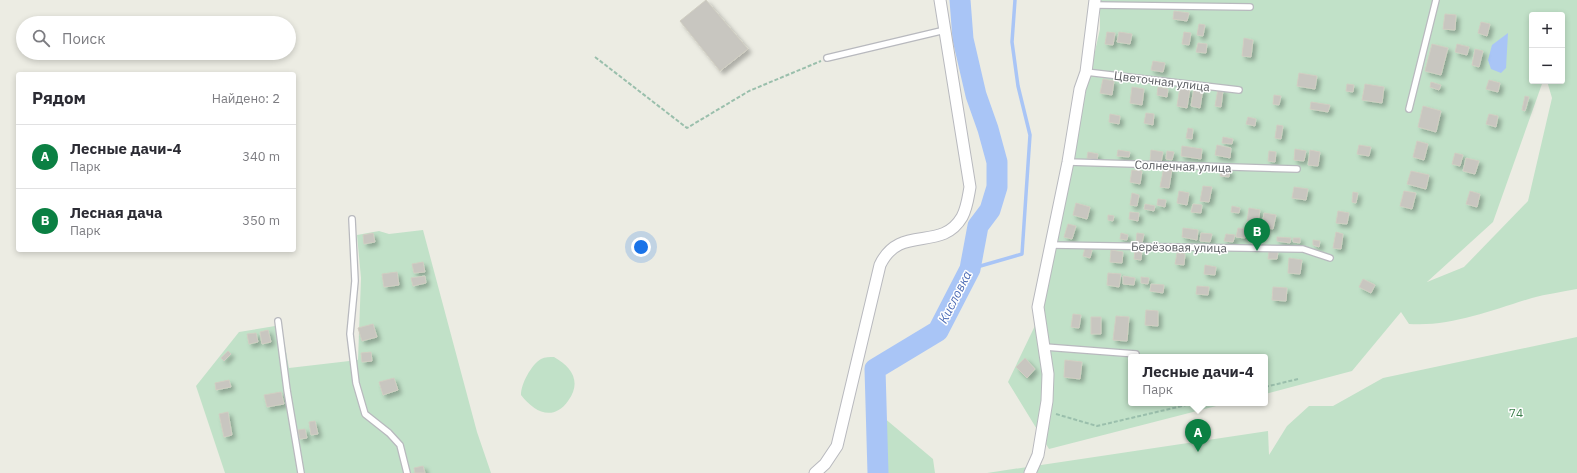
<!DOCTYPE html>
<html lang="ru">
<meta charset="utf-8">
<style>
:root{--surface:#fff;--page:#f7f7f7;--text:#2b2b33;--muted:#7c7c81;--line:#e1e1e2;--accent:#0b8043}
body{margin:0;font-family:"IBM Plex Sans",sans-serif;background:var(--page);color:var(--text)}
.controls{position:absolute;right:12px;top:12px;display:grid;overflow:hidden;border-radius:4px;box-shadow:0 2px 6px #0003}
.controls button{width:36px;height:36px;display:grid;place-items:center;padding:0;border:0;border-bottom:1px solid var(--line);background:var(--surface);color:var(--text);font:20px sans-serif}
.you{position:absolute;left:641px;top:247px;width:14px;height:14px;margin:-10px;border:3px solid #fff;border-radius:50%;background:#1a73e8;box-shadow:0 0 0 6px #1a73e833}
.badge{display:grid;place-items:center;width:26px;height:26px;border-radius:50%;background:var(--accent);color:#fff;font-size:13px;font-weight:700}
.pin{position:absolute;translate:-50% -33px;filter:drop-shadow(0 1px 2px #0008)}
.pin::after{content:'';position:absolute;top:21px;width:14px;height:12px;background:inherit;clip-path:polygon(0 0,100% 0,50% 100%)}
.popup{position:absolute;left:1128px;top:354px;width:140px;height:52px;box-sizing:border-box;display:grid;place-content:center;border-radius:4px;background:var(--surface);filter:drop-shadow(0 1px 3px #0005);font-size:13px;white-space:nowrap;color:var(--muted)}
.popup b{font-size:15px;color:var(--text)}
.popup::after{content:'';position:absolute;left:50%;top:100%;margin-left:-8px;border:8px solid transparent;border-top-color:var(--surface)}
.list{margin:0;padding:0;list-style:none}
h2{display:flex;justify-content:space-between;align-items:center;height:52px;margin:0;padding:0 16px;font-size:17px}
h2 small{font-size:13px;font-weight:400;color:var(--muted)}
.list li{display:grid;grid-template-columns:26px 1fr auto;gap:12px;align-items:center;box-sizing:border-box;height:64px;padding:0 16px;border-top:1px solid var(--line)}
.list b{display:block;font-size:15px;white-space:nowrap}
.list p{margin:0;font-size:13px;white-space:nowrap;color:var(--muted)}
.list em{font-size:13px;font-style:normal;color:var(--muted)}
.icon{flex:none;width:22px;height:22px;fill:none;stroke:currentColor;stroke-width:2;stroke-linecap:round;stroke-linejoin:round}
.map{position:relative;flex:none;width:1577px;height:473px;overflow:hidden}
.search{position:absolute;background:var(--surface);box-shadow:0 2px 6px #0003;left:16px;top:16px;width:280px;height:44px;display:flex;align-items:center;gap:10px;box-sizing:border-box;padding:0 14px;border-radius:22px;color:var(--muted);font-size:15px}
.panel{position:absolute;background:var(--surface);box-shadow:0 2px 6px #0003;left:16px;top:72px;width:280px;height:180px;border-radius:4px}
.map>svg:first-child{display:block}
.green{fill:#c1e1c8;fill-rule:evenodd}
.water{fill:#a9c5f6}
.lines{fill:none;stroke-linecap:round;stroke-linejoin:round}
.stream{stroke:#a9c5f6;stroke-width:3.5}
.river{stroke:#a9c5f6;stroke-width:21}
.building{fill:#c8c6c0;stroke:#d0cec2;filter:url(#shadow)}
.lane-casing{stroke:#b8b9be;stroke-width:8}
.street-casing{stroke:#b8b9be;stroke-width:13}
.path{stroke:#9abfac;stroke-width:2;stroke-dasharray:4 2;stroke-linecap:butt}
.lane{stroke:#fff;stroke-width:5.5}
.street{stroke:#fff;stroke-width:11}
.labels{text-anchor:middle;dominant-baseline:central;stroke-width:3;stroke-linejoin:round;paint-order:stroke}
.street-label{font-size:12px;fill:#5b5d62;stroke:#fff}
.park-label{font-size:12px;fill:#3d7f4d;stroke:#fff}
.water-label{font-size:13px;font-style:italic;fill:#4e6db6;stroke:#fff}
</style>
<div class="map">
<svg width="1577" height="473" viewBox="0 0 1577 473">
<defs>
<filter id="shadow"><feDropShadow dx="3.5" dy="3.5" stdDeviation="2" flood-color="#0004"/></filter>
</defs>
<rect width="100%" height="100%" fill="#ecece3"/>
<path class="green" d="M1100 0H1577V289C1562 292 1546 294 1532 298 1492 310 1451 327 1409 324L1401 312 1352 371 1265 394V357H1131V403H1228L1049 449 1008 382 1043 309 1081 113 1100 29ZM1532 15H1562V81H1547L1552 98 1528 201 1464 267 1427 282 1493 222 1543 81H1532Z
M423 230 477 432 491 473H225L196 386 239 332 281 325 289 368 358 360 361 278 357 235 379 231 389 234Z
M1577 337V473H987L1268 431 1269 455 1287 426 1309 406H1333L1383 378Z
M554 357C572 367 582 382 568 401 553 422 534 412 521 395 521 384 531 365 541 359 545 357 550 357 554 357Z
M883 417 933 459 935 473H873Z"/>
<path class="water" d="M1508 33 1506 68 1501 73 1491 69 1488 60 1492 45Z"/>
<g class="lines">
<path class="stream" d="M970 269 1022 254 1030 135 1018 86 1012 42 1015 0"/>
<path class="river" d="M878 473 875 369 938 331 970 269 978 226 990 210 997 187V162L988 129 976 95 963 39 960 0"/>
</g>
<path class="building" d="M706 0 748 49 720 71 680 21Z
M1174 11 1189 13 1187 21 1173 19Z
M1445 14 1456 15 1455 30 1443 29Z
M1481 22 1490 24 1487 36 1478 33Z
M1199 24 1205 25 1203 36 1197 35Z
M1107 32 1115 33 1113 45 1105 44Z
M1119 32 1132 34 1130 44 1117 42Z
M1184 32 1191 33 1189 45 1182 44Z
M1244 38 1253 40 1251 57 1242 56Z
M1198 43 1207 44 1206 53 1196 52Z
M1432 44 1448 48 1441 75 1425 71Z
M1457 44 1469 47 1467 55 1455 52Z
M1475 49 1483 51 1479 67 1472 65Z
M1153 61 1165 63 1163 72 1151 70Z
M1299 73 1317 76 1315 89 1297 86Z
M1103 79 1114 81 1112 95 1100 93Z
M1489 80 1500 83 1498 92 1486 89Z
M1431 82 1441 85 1439 90 1430 87Z
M1347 84 1354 85 1353 92 1346 91Z
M1365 84 1384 87 1382 103 1362 100Z
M1132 87 1144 89 1142 105 1130 103Z
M1158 87 1168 89 1167 97 1157 95Z
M1180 87 1190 89 1187 108 1177 106Z
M1194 88 1203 89 1200 108 1191 106Z
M1218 89 1223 90 1221 107 1215 106Z
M1274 95 1281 96 1279 105 1273 104Z
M1525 96 1529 97 1525 111 1522 110Z
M1311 102 1330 105 1328 112 1310 109Z
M1423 106 1441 111 1436 132 1418 127Z
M1146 113 1154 114 1153 125 1144 123Z
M1110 114 1120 116 1119 124 1109 122Z
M1489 114 1498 116 1496 127 1486 124Z
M1248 117 1256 119 1255 126 1246 124Z
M1277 125 1283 126 1281 139 1275 138Z
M1188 128 1193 129 1192 139 1186 138Z
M1223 137 1233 139 1232 144 1222 143Z
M1417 141 1428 144 1424 160 1413 157Z
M1217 145 1231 148 1230 158 1215 155Z
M1359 145 1371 147 1369 156 1357 154Z
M1182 146 1202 149 1201 159 1181 156Z
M1295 149 1306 151 1304 161 1294 160Z
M1118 150 1130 152 1129 157 1117 156Z
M1151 150 1163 152 1161 163 1150 161Z
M1310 150 1320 152 1318 166 1308 165Z
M1167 151 1174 152 1172 160 1166 159Z
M1269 151 1276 152 1275 162 1268 161Z
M1088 152 1098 154 1097 160 1087 158Z
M1455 153 1463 155 1460 166 1452 164Z
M1466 158 1479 161 1475 174 1463 171Z
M1164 167 1172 169 1169 188 1160 187Z
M1221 169 1230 170 1229 177 1220 176Z
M1132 170 1142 171 1140 184 1130 182Z
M1411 171 1429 175 1426 189 1407 184Z
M1203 186 1212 187 1209 202 1200 201Z
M1294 187 1308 189 1306 200 1292 198Z
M1179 191 1189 193 1187 205 1177 203Z
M1404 191 1416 193 1412 209 1400 206Z
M1470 191 1480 194 1477 207 1466 204Z
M1353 192 1358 193 1356 203 1352 202Z
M1132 193 1139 195 1137 206 1130 205Z
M1158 199 1166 200 1165 207 1157 205Z
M1076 203 1090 207 1087 219 1073 215Z
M1145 204 1155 206 1154 211 1144 209Z
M1193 204 1202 205 1201 213 1191 212Z
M1232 206 1240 208 1239 213 1231 212Z
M1249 208 1260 210 1258 223 1247 221Z
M1338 211 1349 213 1347 224 1336 223Z
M1130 212 1139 213 1138 221 1129 219Z
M1264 213 1276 215 1273 229 1262 227Z
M1108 215 1114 216 1113 221 1108 220Z
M1068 224 1076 226 1072 239 1064 237Z
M1183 228 1198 230 1197 240 1182 237Z
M1238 228 1247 229 1245 238 1236 237Z
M1336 232 1343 234 1341 249 1333 248Z
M373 233 375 242 364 244 363 235Z
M1121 233 1128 235 1127 240 1120 239Z
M1137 233 1144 234 1142 243 1136 242Z
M1201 233 1212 234 1210 242 1200 241Z
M1226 234 1235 235 1233 242 1224 241Z
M1277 237 1291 238 1290 243 1277 241Z
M1293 238H1300V243L1293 242Z
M1313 240 1320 241 1319 247 1313 245Z
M1085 248 1092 250 1090 258 1083 256Z
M1111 250 1123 252 1122 263 1110 262Z
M1135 250 1142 251 1141 260 1134 259Z
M1269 251 1278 252 1277 259H1268Z
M1177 253 1185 254 1184 265 1175 264Z
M1289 258 1302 260 1300 274 1288 273Z
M423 262 425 272 414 273 412 264Z
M1205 265 1216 267 1215 275 1204 274Z
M397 272 399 285 384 287 382 274Z
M1108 273 1121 274 1119 287 1107 285Z
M425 276 426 283 413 286 411 278Z
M1123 276 1135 278 1134 285 1123 284Z
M1141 277 1149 278 1148 284 1141 283Z
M1363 279 1375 285 1371 293 1359 287Z
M1151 284 1164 285 1163 293 1150 291Z
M1197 286 1209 287 1208 295 1196 294Z
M1273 287 1287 288 1286 301 1272 300Z
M1146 310 1158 311V326L1145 325Z
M1073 314 1081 315 1079 328 1071 327Z
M1116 316 1129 317 1127 341 1113 340Z
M1091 317H1101V334H1091Z
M373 324 377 337 362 341 358 328Z
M268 330 271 342 262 344 260 332Z
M256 333 258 342 249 344 247 334Z
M228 351 231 354 224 361 221 358Z
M371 352 372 361 362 362 361 353Z
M1025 358 1035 369 1027 378 1016 367Z
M1065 360 1082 362 1080 379 1064 377Z
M394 378 398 390 383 395 379 382Z
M229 380 231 387 216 390 215 383Z
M281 392 284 404 267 407 264 395Z
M228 412 232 435 224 437 219 414Z
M315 421 318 434 311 435 309 422Z
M305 429 307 438 300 439 298 430Z
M423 466 425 473H415L414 468Z"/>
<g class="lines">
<g class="lane-casing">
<path id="lane" d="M1095 5 1250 7
M827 58 945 30
M1086 72 1239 90
M1409 109 1436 0
M1068 162 1297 169
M352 219 355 281 350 334 356 383 365 414 389 433 400 445 407 473
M1051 245 1303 249 1330 258
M278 321 287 390 301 473
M1045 347 1136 354"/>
</g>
<g class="street-casing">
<path id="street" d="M815 473 825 464 837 446 880 265C900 223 941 253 962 217 967 208 968 198 970 187L940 0
M1030 473 1038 455 1047 401 1048 374 1038 307 1068 162 1080 89 1086 72 1095 0"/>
</g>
<path class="path" d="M595 57 687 128 749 91 821 61
M1265 387 1298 379
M1056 414 1097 426 1195 403"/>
<use href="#lane" class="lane"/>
<use href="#street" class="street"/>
</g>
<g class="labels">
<g class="street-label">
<text transform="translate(1162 81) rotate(7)">Цветочная улица</text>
<text transform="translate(1183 166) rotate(2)">Солнечная улица</text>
<text transform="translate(1179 247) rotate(1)">Берёзовая улица</text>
</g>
<g class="park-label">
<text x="1516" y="412">74</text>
</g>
<g class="water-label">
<text transform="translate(955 297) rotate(-63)">Кисловка</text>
</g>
</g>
</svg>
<div class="controls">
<button>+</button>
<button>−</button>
</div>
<div class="you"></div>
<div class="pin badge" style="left:1198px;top:452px">A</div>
<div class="popup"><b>Лесные дачи-4</b>Парк</div>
<div class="pin badge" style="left:1257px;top:251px">B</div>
<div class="search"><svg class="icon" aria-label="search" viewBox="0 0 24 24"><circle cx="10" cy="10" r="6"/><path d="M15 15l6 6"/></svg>Поиск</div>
<section class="panel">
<h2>Рядом<small>Найдено: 2</small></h2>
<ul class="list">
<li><span class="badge">A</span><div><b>Лесные дачи-4</b><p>Парк</p></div><em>340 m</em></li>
<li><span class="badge">B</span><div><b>Лесная дача</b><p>Парк</p></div><em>350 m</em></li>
</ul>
</section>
</div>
